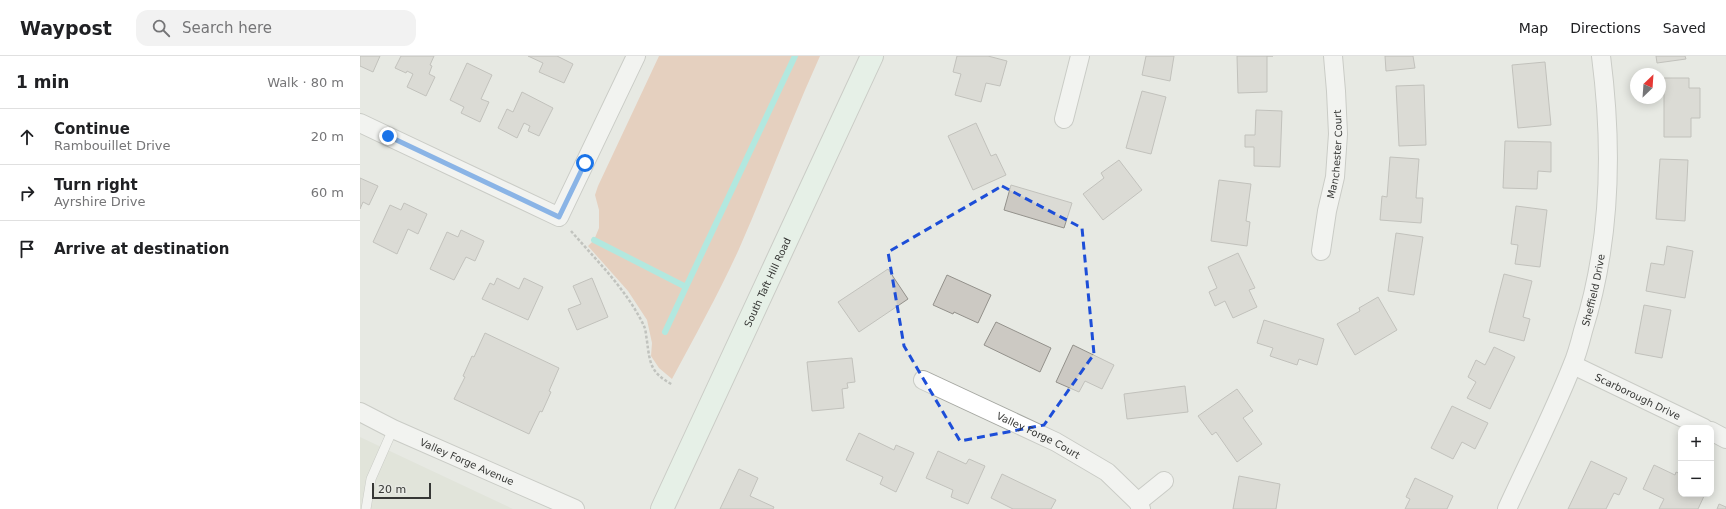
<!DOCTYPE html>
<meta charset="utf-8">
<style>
:root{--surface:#fff;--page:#f2f2f2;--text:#202124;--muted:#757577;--line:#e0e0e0}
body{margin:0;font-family:"DejaVu Sans",sans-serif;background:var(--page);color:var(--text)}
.controls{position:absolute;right:12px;bottom:12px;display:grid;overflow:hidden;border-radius:8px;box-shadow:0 2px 10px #0003}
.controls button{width:36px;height:36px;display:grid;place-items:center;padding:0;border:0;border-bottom:1px solid var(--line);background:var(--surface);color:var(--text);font:20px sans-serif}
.compass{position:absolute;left:1270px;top:12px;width:36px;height:36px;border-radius:50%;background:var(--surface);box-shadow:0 2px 10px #0003;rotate:25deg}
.scale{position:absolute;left:12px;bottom:10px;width:59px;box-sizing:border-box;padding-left:4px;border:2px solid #363735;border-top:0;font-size:11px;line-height:14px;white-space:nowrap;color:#363735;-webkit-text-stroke:3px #e7e9e3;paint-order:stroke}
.stop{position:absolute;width:12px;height:12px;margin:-9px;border:3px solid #1a73e8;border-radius:50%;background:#fff}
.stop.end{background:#1a73e8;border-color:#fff;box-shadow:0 1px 4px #0008}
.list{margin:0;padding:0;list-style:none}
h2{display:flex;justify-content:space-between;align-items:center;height:52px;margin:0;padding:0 16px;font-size:17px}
h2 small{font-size:13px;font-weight:400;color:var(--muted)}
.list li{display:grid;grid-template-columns:26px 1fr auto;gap:12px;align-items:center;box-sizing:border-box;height:56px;padding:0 16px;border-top:1px solid var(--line)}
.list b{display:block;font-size:15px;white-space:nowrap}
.list p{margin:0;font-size:13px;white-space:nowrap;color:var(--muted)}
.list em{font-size:13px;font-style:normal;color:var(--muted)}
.icon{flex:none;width:22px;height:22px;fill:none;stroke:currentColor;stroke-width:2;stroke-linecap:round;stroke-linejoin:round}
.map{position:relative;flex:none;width:1366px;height:453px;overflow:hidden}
header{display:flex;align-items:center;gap:24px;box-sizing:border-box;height:56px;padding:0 20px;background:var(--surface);border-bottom:1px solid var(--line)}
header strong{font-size:19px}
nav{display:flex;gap:22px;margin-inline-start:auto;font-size:14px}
.search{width:280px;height:36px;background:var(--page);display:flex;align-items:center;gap:10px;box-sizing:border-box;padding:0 14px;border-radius:12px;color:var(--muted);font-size:15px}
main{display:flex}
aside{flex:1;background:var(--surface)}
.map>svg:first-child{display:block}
.built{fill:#d9ddcf}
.green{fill:#e3b193}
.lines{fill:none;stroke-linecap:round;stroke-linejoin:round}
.stream{stroke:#72e7da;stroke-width:6}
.building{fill:#ccc9c3;stroke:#93918b}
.service-casing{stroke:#a6a8a2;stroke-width:10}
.minor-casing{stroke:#a6a8a2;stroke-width:20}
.secondary-casing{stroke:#a6a8a2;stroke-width:24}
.path{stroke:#929490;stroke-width:2.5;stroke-dasharray:3 2;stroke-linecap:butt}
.service{stroke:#fff;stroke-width:9}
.minor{stroke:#fff;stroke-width:18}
.secondary{stroke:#e5f9ea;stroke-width:22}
.route{stroke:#1a73e8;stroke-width:5}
.marked{fill:none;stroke:#1d4ed8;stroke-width:3;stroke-dasharray:8 5;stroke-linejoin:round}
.labels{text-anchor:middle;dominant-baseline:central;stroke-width:3;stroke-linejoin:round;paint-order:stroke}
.street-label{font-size:10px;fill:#363735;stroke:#e7e9e3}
</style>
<header>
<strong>Waypost</strong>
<div class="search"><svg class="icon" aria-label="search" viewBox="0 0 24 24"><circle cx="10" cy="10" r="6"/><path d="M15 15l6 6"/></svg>Search here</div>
<nav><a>Map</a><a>Directions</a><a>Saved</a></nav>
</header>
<main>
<aside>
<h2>1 min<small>Walk · 80 m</small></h2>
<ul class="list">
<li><svg class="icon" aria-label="ahead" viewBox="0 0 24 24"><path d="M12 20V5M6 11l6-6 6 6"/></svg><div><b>Continue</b><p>Rambouillet Drive</p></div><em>20 m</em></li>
<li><svg class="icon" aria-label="right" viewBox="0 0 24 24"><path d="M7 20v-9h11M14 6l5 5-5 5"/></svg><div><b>Turn right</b><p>Ayrshire Drive</p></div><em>60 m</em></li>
<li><svg class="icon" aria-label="arrive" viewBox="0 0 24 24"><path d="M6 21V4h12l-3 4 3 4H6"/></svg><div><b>Arrive at destination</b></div></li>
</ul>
</aside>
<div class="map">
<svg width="1366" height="453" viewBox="0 0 1366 453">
<rect width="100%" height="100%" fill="#e7e9e3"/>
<path class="built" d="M0 381 153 453H0Z"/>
<path class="green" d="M299 0H460C431 64 407 129 379 193 359 237 335 280 312 323L299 312 291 300 292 287 287 264 268 235 228 190 234 184 239 172V154L235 139 238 130Z"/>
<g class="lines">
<path class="stream" d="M234 184 326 231 305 276
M326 231 435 0"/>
</g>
<path class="building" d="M0 0H20L13 16 0 10Z
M41 0H74L70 9 72 10 69 18 75 21 66 40 47 31 53 18 47 15 46 17 35 12Z
M168 0H197L213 8 204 27 179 16 183 7Z
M597 0H628L647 5 640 30 626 27 621 46 595 39 601 18 593 16Z
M786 0H814L810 25 782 19Z
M877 0H913H907V36L878 37Z
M1025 0H1053L1055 12 1026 15Z
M1296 0H1325L1326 3 1297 7Z
M1185 6 1191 69 1158 72 1152 9Z
M107 7 132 19 121 43 129 46 120 66 101 57 104 51 90 44Z
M1304 22H1329V32H1340V62H1331V81H1304Z
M1064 29 1066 89 1039 90 1036 30Z
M782 35 806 41 791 98 766 92Z
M162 36 193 52 179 80 168 75 170 70 164 67 157 82 138 72 147 53 153 56Z
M896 54 922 55 920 111 894 110V91H885V79H895Z
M616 67 631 100 636 98 646 119 613 134 588 80Z
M1145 85 1191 86V116L1178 115 1177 133 1143 132Z
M1030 101 1059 103 1056 142H1063L1061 167 1020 164 1022 140 1027 141Z
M1300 103 1328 104 1325 165 1296 163Z
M759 104 782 134 743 164 723 138 744 122 741 117Z
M0 122 18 130 9 149 3 146 0 153Z
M859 124 891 128 886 165 890 166 887 190 851 185Z
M651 129 712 147 704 172 644 154Z
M44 147 67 158 58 178 48 173 37 198 13 186 30 149 41 154Z
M1156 150 1187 154 1180 211 1155 208 1158 189 1151 188Z
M101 174 124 185 115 205 106 201 94 224 70 213 87 176 98 181Z
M1036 177 1063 181 1054 239 1028 235Z
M1307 190 1333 195 1325 242 1286 235 1291 207 1304 209Z
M878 197 895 232 889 234 897 251 873 262 865 245 855 250 849 236 857 232 848 211Z
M528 213 548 243 499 276 478 246Z
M1144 218 1172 225 1163 261 1170 263 1164 285 1129 276Z
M587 219 631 239 618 267 594 256 593 258 573 249Z
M137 222 159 233 164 222 183 231 168 264 122 243 130 227 134 229Z
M232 222 248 261 217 274 208 253 221 248 213 230Z
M1018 241 1037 274 995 299 977 268 1000 255 999 252Z
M1284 249 1311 254 1302 302 1275 297Z
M904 264 964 283 957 309 939 303 937 309 910 300 913 292 897 287Z
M636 266 691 292 680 316 624 289Z
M125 277 199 312 189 335 191 336 182 356 180 355 169 378 94 343 105 321 103 320 112 300 114 301Z
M713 289 754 309 742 333 725 325 719 336 696 326Z
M1134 291 1155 301 1130 353 1107 342 1116 326 1108 321 1116 304 1125 309Z
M492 302 495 326 487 327 488 332 482 333 484 352 452 355 447 306Z
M825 330 828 356 767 363 764 338Z
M877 333 893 355 883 362 902 388 877 406 856 376 852 379 838 360Z
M1092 350 1128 367 1115 393 1102 386 1093 403 1071 392Z
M499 377 534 394 536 389 554 397 536 436 520 428 523 421 486 404Z
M578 395 606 408 609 403 625 410 608 448 591 441 593 434 566 422Z
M1231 405 1267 422 1259 439 1254 437 1246 453H1208Z
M1294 409 1315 419 1316 416 1321 418V438H1345L1338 453H1299L1304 443 1283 433Z
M379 413 398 422 390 440 414 451 413 453H360Z
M642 418 696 444 691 453H653L631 442Z
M879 420 920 428 916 453H873Z
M1055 422 1093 440 1087 453H1045L1050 443 1046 441Z
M1359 448 1366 451V453H1357Z"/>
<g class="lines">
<g class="service-casing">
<path id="service" d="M6 453 11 423 33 373"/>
</g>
<g class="minor-casing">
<g id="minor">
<path d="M704 63 720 0"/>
<path d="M0 67 199 161 276 0"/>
<path id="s1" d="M961 195 967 155 975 121 978 78 976 35 973 0"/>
<path id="s2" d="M1213 309 1344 372"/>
<path id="s3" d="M563 324 696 386 747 416 778 446 781 453"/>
<path id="s4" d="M0 356 33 373 215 453"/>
<path d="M1351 375 1366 383"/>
<path d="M778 446 804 425"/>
<path id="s5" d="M1147 453C1169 405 1193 358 1212 310 1217 299 1220 287 1223 275 1251 186 1253 92 1241 0"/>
</g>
</g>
<g class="secondary-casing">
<g id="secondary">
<path id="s6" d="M302 453 512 0"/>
</g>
</g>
<path class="path" d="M211 175C237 205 267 234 284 270 286 274 286 280 287 285 290 309 291 317 313 329"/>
<use href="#service" class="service"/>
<use href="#minor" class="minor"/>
<use href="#secondary" class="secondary"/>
</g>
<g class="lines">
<path class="route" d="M28 80 199 161 225 107"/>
</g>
<path d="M0 0H1366V453H0ZM642 130 722 172 734 298 684 369 600 385 544 290 528 196Z" fill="#e7e9e3" fill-opacity=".55" fill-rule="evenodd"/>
<path class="marked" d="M642 130 722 172 734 298 684 369 600 385 544 290 528 196Z"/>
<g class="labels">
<g class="street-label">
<text stroke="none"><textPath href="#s1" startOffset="98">Manchester Court</textPath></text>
<text stroke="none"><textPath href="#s6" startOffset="250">South Taft Hill Road</textPath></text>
<text stroke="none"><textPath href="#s5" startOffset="236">Sheffield Drive</textPath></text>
<text stroke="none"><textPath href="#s2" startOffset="72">Scarborough Drive</textPath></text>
<text stroke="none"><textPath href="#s3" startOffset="128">Valley Forge Court</textPath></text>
<text stroke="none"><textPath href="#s4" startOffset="118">Valley Forge Avenue</textPath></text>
</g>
</g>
</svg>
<div class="controls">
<button>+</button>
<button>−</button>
</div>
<svg class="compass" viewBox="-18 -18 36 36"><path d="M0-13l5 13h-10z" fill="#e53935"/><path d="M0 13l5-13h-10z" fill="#757577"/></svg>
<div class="scale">20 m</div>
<div class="stop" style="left:225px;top:107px"></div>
<div class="stop end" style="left:28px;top:80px"></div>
</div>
</main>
